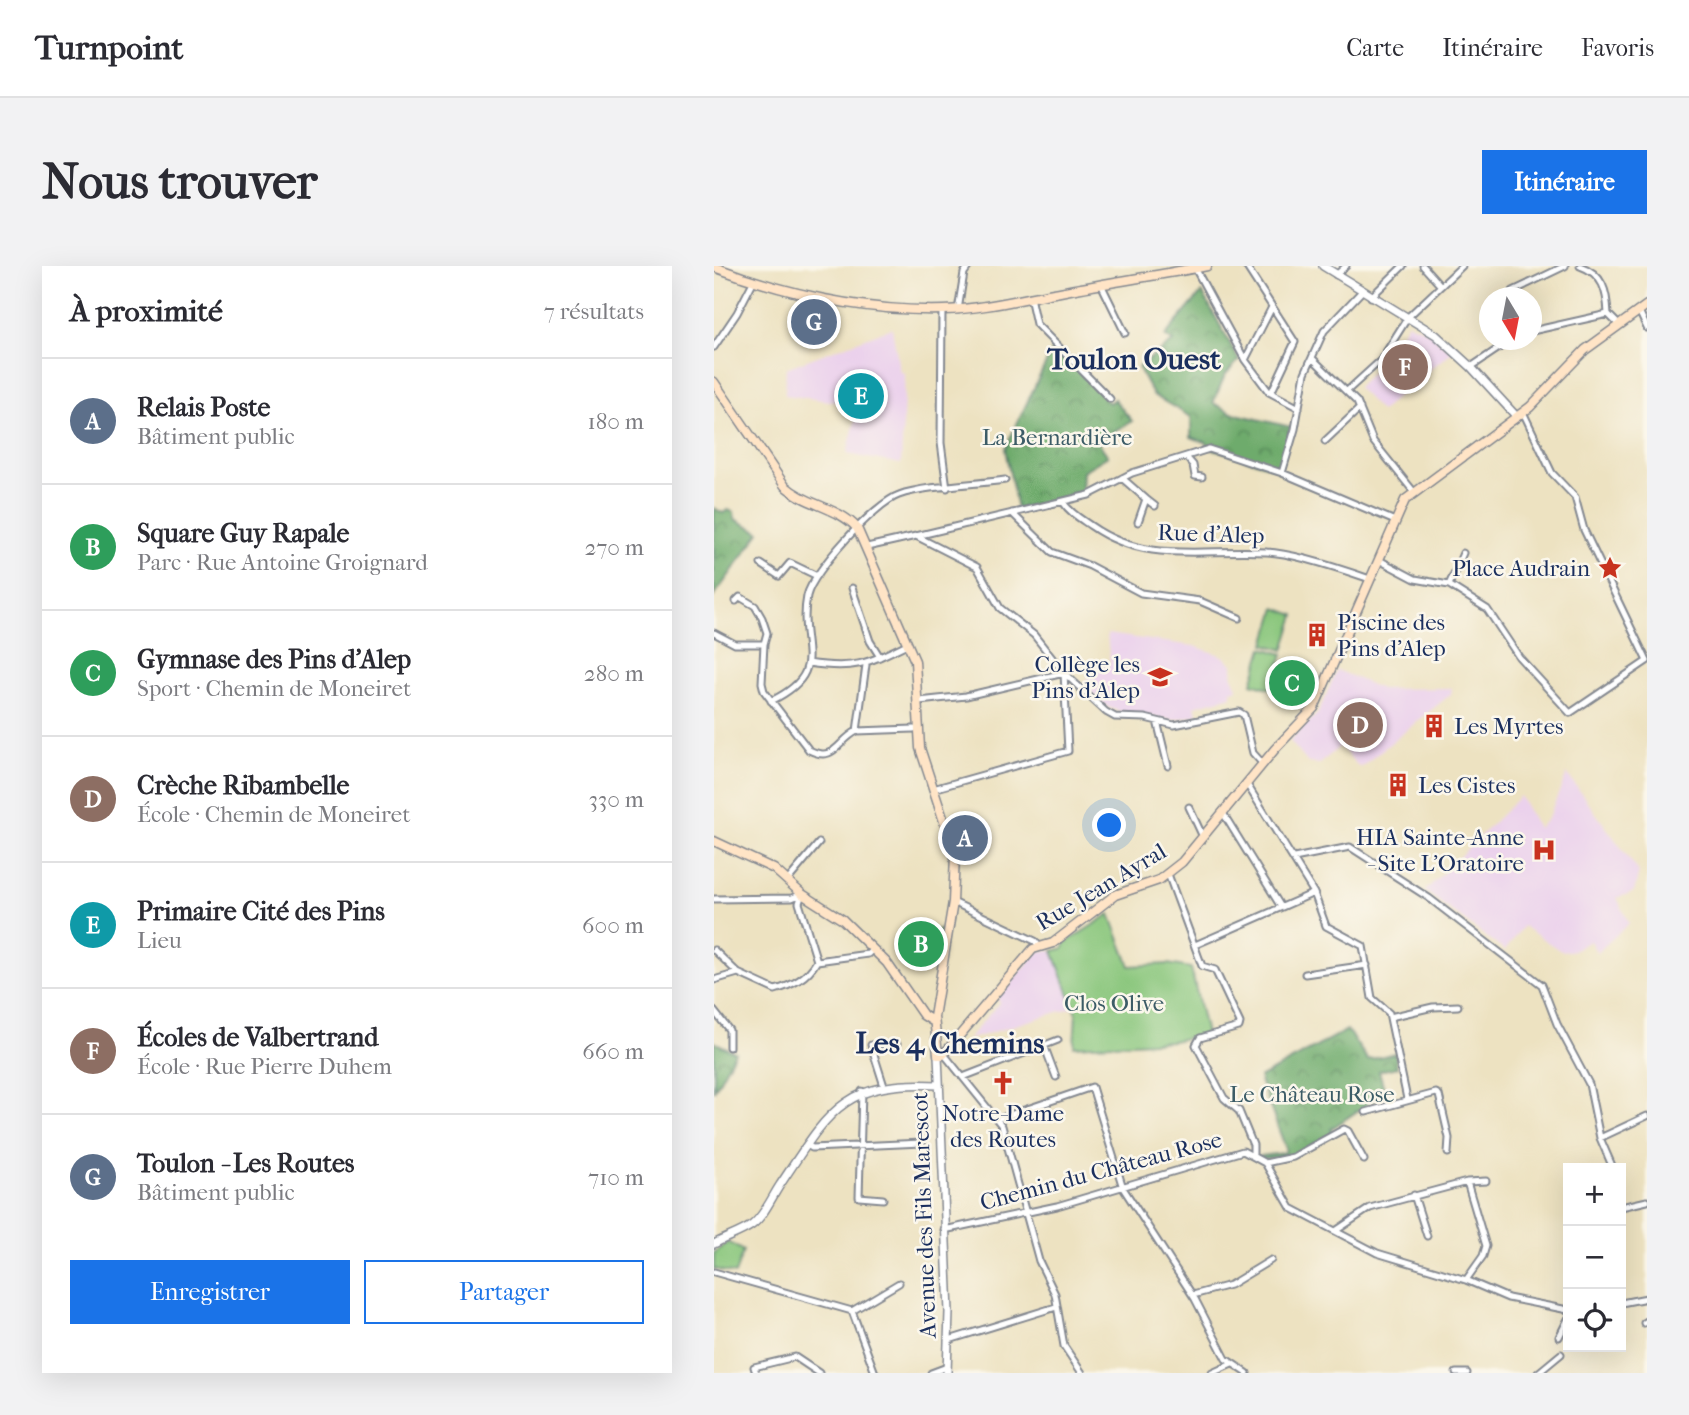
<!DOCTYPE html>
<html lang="fr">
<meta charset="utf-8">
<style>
:root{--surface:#fff;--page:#f2f2f3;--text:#2b2b33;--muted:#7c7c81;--line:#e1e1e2;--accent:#1a73e8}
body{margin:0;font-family:"IM FELL French Canon",serif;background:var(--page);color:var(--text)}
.controls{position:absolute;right:21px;bottom:21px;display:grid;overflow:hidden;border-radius:0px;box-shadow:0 7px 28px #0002}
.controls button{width:63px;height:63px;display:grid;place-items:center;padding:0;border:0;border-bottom:2px solid var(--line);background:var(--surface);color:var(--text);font:35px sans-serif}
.compass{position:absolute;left:765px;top:21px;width:63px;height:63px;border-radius:50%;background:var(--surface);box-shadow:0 7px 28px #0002;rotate:170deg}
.you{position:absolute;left:396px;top:560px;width:24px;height:24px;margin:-18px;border:5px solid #fff;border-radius:50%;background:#1a73e8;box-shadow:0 0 0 10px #1a73e833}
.badge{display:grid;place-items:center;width:46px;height:46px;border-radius:50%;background:var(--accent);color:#fff;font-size:23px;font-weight:700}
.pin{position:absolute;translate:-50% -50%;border:4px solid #fff;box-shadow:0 2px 7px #0006}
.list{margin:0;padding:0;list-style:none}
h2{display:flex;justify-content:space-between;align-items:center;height:91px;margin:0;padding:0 28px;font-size:30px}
h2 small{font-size:23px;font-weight:400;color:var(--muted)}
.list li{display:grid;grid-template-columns:46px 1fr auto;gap:21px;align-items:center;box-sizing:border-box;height:126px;padding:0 28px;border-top:2px solid var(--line)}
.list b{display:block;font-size:26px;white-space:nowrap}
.list p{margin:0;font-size:23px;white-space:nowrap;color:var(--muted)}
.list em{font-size:23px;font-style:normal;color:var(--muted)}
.actions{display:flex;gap:14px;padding:21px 28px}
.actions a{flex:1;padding:16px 0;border:2px solid var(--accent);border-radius:0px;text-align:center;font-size:24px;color:var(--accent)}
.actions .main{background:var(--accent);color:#fff}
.icon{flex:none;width:38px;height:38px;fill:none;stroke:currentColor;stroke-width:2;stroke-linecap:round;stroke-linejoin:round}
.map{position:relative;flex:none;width:933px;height:1107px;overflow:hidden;border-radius:0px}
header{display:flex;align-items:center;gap:42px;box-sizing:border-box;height:98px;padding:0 35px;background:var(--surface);border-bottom:2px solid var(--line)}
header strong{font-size:33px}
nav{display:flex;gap:38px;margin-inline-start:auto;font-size:24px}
.intro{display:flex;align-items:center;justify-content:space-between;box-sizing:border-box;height:168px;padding:0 42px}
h1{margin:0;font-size:49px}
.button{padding:18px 32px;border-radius:0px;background:var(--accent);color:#fff;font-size:24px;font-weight:700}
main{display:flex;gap:42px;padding:0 42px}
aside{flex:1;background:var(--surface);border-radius:0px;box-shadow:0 7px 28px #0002}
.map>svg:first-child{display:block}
.built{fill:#ebd1ec}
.forest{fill:url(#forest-crowns);stroke:#446d65;stroke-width:2}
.park{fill:#89c67c;stroke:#527a6d;stroke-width:2}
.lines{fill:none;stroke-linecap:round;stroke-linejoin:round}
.minor-casing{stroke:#848890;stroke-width:9}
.tertiary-casing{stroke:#848890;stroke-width:10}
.secondary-casing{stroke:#848890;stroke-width:11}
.minor{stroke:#fff;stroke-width:5}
.tertiary{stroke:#fff;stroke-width:7}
.secondary{stroke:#ffe4c6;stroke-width:8}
.labels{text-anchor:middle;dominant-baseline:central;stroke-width:5;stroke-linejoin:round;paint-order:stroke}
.park-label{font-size:23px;fill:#3c5c67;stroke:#fbf7ec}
.street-label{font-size:23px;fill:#1b2f5e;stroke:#fbf7ec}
.poi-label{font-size:23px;fill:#1b2f5e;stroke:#fbf7ec;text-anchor:end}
.district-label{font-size:30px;font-weight:bold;fill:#1b2f5e;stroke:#fbf7ec}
</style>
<header>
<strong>Turnpoint</strong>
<nav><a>Carte</a><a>Itinéraire</a><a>Favoris</a></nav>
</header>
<div class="intro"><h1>Nous trouver</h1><a class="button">Itinéraire</a></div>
<main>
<aside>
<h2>À proximité<small>7 résultats</small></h2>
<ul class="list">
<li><span class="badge" style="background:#5c6f8a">A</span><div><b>Relais Poste</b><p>Bâtiment public</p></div><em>180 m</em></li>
<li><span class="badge" style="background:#2e9e5b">B</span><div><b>Square Guy Rapale</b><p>Parc · Rue Antoine Groignard</p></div><em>270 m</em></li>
<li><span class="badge" style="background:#2e9e5b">C</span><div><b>Gymnase des Pins d'Alep</b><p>Sport · Chemin de Moneiret</p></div><em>280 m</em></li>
<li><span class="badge" style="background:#8d6e63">D</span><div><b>Crèche Ribambelle</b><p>École · Chemin de Moneiret</p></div><em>330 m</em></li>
<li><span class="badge" style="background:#0f9aa8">E</span><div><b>Primaire Cité des Pins</b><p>Lieu</p></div><em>600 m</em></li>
<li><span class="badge" style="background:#8d6e63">F</span><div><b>Écoles de Valbertrand</b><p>École · Rue Pierre Duhem</p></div><em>660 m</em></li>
<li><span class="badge" style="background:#5c6f8a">G</span><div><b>Toulon - Les Routes</b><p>Bâtiment public</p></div><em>710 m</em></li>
</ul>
<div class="actions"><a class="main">Enregistrer</a><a>Partager</a></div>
</aside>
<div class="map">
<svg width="933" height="1107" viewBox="0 0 933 1107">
<defs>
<pattern id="forest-crowns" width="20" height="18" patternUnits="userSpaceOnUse" patternTransform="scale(1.75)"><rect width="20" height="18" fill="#6eab6c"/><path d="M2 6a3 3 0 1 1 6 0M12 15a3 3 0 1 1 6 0" fill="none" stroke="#5a8c5c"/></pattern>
</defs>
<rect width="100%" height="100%" fill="#fbf7ec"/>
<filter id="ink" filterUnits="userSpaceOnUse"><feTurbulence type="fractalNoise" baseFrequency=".0143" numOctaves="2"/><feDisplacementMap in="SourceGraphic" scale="14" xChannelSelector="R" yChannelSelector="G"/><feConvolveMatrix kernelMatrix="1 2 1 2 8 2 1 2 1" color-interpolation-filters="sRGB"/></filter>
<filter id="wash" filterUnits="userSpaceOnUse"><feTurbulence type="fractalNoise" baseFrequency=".00686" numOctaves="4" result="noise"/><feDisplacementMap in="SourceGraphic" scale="28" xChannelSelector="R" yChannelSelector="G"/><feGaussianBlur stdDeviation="1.57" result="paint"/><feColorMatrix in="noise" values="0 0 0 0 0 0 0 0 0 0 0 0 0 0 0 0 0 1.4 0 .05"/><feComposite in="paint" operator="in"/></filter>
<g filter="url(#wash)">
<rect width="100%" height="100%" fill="#ede2c1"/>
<path class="built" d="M694 57 712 64 738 86 694 120 667 146 643 121 668 96Z
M178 62 186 106 191 107 187 198 133 188 145 139 71 129 72 102Z
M393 368 480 380 509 390 519 399 518 411 524 423 517 425 518 430 481 440 484 449 458 454 407 446 393 441 369 419 374 411 372 405 396 398Z
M623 404 667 423 738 422 737 428 646 502 626 480 606 498 594 497 576 475 604 447Z
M853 508 925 606 920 626 903 632 915 657 883 687 876 675 858 685H847L809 660 791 685 711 625 806 530 824 562 834 552Z
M325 685H339L360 741 253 774 285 737 284 731Z"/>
<path class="forest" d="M488 26 525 94 511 109 499 137 518 147 577 161 565 203 493 181V177L477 171V151L439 129 424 101 459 76 451 70Z
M340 80 395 137 400 133 418 155 384 176 394 190 369 205 368 227 303 243 291 183Z
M0 242 9 247 14 244 20 246 21 253 46 266 0 330Z
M633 764 654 794 681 787 683 801 665 805 671 826 617 863 618 867 578 890 548 893 546 890 570 887 572 883 545 812Z
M0 776 21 786 0 825Z"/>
<path class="park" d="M562 342 581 349 570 384 551 378Z
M549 382 569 388 558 423 538 417Z
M396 648 416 700 454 698 477 702 492 768 458 775 360 780 362 747 339 685 350 682 351 677Z
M227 664 224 683 205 684 194 692 186 666Z
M14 976 29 985 21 1008 0 1003V987Z"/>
</g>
<g filter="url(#ink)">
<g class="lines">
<g class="minor-casing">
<path id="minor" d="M532 0 581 76 557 127
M709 0 727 20
M866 0C889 8 893 25 894 48
M481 2 531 94 555 126 585 142
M622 9 632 0
M387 18 411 67
M799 25 851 0
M316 31 322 58 396 133
M657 31 689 0
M228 44 227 177 233 222
M244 44 250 7 255 0
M926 47 933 62
M818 65 894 48 904 58
M0 81 23 47 39 16
M598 92 643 136 659 175 700 226
M531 94 558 41
M757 101 797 74
M633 125 667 94 694 51 748 0
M809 146 838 207 861 231 870 264 933 395
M611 175 646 142
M472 191 479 199 481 210 488 211
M568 207 581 163 591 107 610 65 648 25
M408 212 432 233 424 256
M432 233 441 240
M349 236C356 247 367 253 377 260 433 299 489 282 553 286 578 287 630 304 656 313
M298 247 338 286 376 300 427 327 486 335 525 352
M202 270 375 229 418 207 495 183 568 207 681 255
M153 281 202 270 263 301 286 342 320 369 350 407 392 446 401 451 431 452 460 459 525 446 530 449 539 487 549 498
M665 294 701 313 735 319 773 343 805 391 856 447 933 395
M47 298 65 310 76 297 101 309
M735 319 749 287
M138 322 156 375 166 391
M22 335 26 331 41 340 48 352 53 367 50 378
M0 367 21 378H50L48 417 50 425 95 484C121 497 123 475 143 465L200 463
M94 397C141 404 152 398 193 378
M57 435C118 405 83 381 93 330 98 306 161 237 185 229 209 220 263 218 291 214
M205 435 252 430 350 407 354 485 219 523
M443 455 454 500
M143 465 152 399
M534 520 600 627 612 660 649 680 658 732 675 747 693 833
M475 541 489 571
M509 547 567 641
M580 592 636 581 715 632 828 719 843 758 875 818 886 872 899 902
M454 608 488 700 501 704 526 757 525 761 486 772 482 779 510 832 525 845 539 879V888
M74 614 105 577
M88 628 85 637 103 695
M0 633 78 632 88 628
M239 636 321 675 325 680
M481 679 600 627
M0 684 24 707
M103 695 154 688 159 683
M591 708 653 699
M0 714 24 707 61 724C79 719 93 712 103 695
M0 745 15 764V781
M676 751 719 741 744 740
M330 779 342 811
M230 788 288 860 325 995 341 1028 350 1080 368 1107
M249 811 344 774
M170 820 157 779 183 778
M148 825 145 931 169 933
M652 846 722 827 725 829 735 872 734 887
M284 853 378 821 409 922 481 1033 512 1093 533 1107
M886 872 933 850
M93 879 98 882 208 877
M551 897 577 942 663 987 752 1014 794 1032 854 1044
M700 929 713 970
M907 941 933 935
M230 964 343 940 529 885 551 897 579 891 630 863 634 865 650 894
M623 964 656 942 753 916 772 915
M0 1006 138 1045
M752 1014 769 990 772 980 753 916
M479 1029 516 1019 557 994
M907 1037 933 1032
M138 1045 161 1107
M138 1045 185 1017
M930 1057 933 1055
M845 1071 854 1053
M235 1074 342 1041
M42 1107 40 1101 81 1091 105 1107
M217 1107 233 1101
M498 1107 518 1098
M742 1107H753
M824 1107 847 1088"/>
</g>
<g class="tertiary-casing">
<path id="tertiary" d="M609 0 722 69 757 101 803 151
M224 789 235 1046 233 1107
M0 978C12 971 27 967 38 959 50 950 58 931 66 919 115 845 129 814 225 819"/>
</g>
<g class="secondary-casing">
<path id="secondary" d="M0 1C72 28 152 46 230 44 270 43 311 32 351 25 398 16 446 9 493 0
M0 116 71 220C92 239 124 241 143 262L201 395 206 482 241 589 239 636 220 751 224 789
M0 575 60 603 88 628 129 654 173 697 209 749 220 756
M224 789H229L319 683 339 677 401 629 445 614 468 596 561 483 600 442 691 234 816 141 871 84 933 39"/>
</g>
<use href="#minor" class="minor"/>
<use href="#tertiary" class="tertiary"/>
<use href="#secondary" class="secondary"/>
</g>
</g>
<defs>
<g id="sight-bare" transform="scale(1.89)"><path d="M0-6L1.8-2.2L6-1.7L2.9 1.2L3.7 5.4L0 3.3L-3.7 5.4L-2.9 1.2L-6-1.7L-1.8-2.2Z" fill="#c8321e" stroke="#fbf7ec" stroke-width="2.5" paint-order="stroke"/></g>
<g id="building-bare" transform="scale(1.89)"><path d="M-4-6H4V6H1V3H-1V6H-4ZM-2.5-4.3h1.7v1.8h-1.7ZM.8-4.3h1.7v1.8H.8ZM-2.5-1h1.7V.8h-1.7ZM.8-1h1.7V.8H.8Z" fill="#c8321e" stroke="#fbf7ec" stroke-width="2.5" paint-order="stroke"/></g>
<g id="school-bare" transform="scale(1.89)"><path d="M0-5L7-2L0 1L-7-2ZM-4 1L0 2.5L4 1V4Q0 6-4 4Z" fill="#c8321e" stroke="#fbf7ec" stroke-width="2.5" paint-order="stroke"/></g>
<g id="hospital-bare" transform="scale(1.89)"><path d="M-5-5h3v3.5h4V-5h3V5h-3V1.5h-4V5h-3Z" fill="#c8321e" stroke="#fbf7ec" stroke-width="2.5" paint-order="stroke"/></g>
<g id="church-bare" transform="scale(1.89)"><path d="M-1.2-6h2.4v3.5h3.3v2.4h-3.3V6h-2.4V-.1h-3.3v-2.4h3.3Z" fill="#c8321e" stroke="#fbf7ec" stroke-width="2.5" paint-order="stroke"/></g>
</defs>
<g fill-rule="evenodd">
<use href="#sight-bare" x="896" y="302"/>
<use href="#building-bare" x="603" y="369"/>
<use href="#school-bare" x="446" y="411"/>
<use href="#building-bare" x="720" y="460"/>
<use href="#building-bare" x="684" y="519"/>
<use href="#hospital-bare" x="830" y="584"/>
<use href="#church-bare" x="289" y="817"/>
</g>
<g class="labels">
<g class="park-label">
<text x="343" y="171">La Bernardière</text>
<text x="400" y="737">Clos Olive</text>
<text x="598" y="828">Le Château Rose</text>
</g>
<g class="street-label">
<text transform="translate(497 268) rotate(2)">Rue d'Alep</text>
<text transform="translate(387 621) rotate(-31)">Rue Jean Ayral</text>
<text transform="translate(387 905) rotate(-15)">Chemin du Château Rose</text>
<text transform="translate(210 949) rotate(-92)">Avenue des Fils Marescot</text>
</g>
<g class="poi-label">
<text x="876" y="302">Place Audrain</text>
<text x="623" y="356" text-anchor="start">Piscine des<tspan x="623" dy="26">Pins d'Alep</tspan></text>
<text x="426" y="398">Collège les<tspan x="426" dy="26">Pins d'Alep</tspan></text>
<text x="740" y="460" text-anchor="start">Les Myrtes</text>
<text x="704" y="519" text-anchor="start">Les Cistes</text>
<text x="810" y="571">HIA Sainte-Anne<tspan x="810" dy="26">- Site L'Oratoire</tspan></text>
<text x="289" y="847" text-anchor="middle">Notre-Dame<tspan x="289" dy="26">des Routes</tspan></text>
</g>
<g class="district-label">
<text x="420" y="93">Toulon Ouest</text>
<text x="236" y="777">Les 4 Chemins</text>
</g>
</g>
</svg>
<div class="controls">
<button>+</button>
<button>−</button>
<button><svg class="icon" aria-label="locate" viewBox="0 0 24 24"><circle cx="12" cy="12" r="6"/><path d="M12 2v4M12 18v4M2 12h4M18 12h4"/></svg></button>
</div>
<svg class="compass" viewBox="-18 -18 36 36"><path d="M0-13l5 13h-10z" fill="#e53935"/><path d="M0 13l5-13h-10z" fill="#7c7c81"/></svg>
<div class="you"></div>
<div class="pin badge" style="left:251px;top:572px;background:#5c6f8a">A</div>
<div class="pin badge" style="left:207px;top:678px;background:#2e9e5b">B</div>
<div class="pin badge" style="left:578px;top:417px;background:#2e9e5b">C</div>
<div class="pin badge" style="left:646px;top:459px;background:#8d6e63">D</div>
<div class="pin badge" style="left:147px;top:130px;background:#0f9aa8">E</div>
<div class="pin badge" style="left:691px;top:101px;background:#8d6e63">F</div>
<div class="pin badge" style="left:100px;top:56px;background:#5c6f8a">G</div>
</div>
</main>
